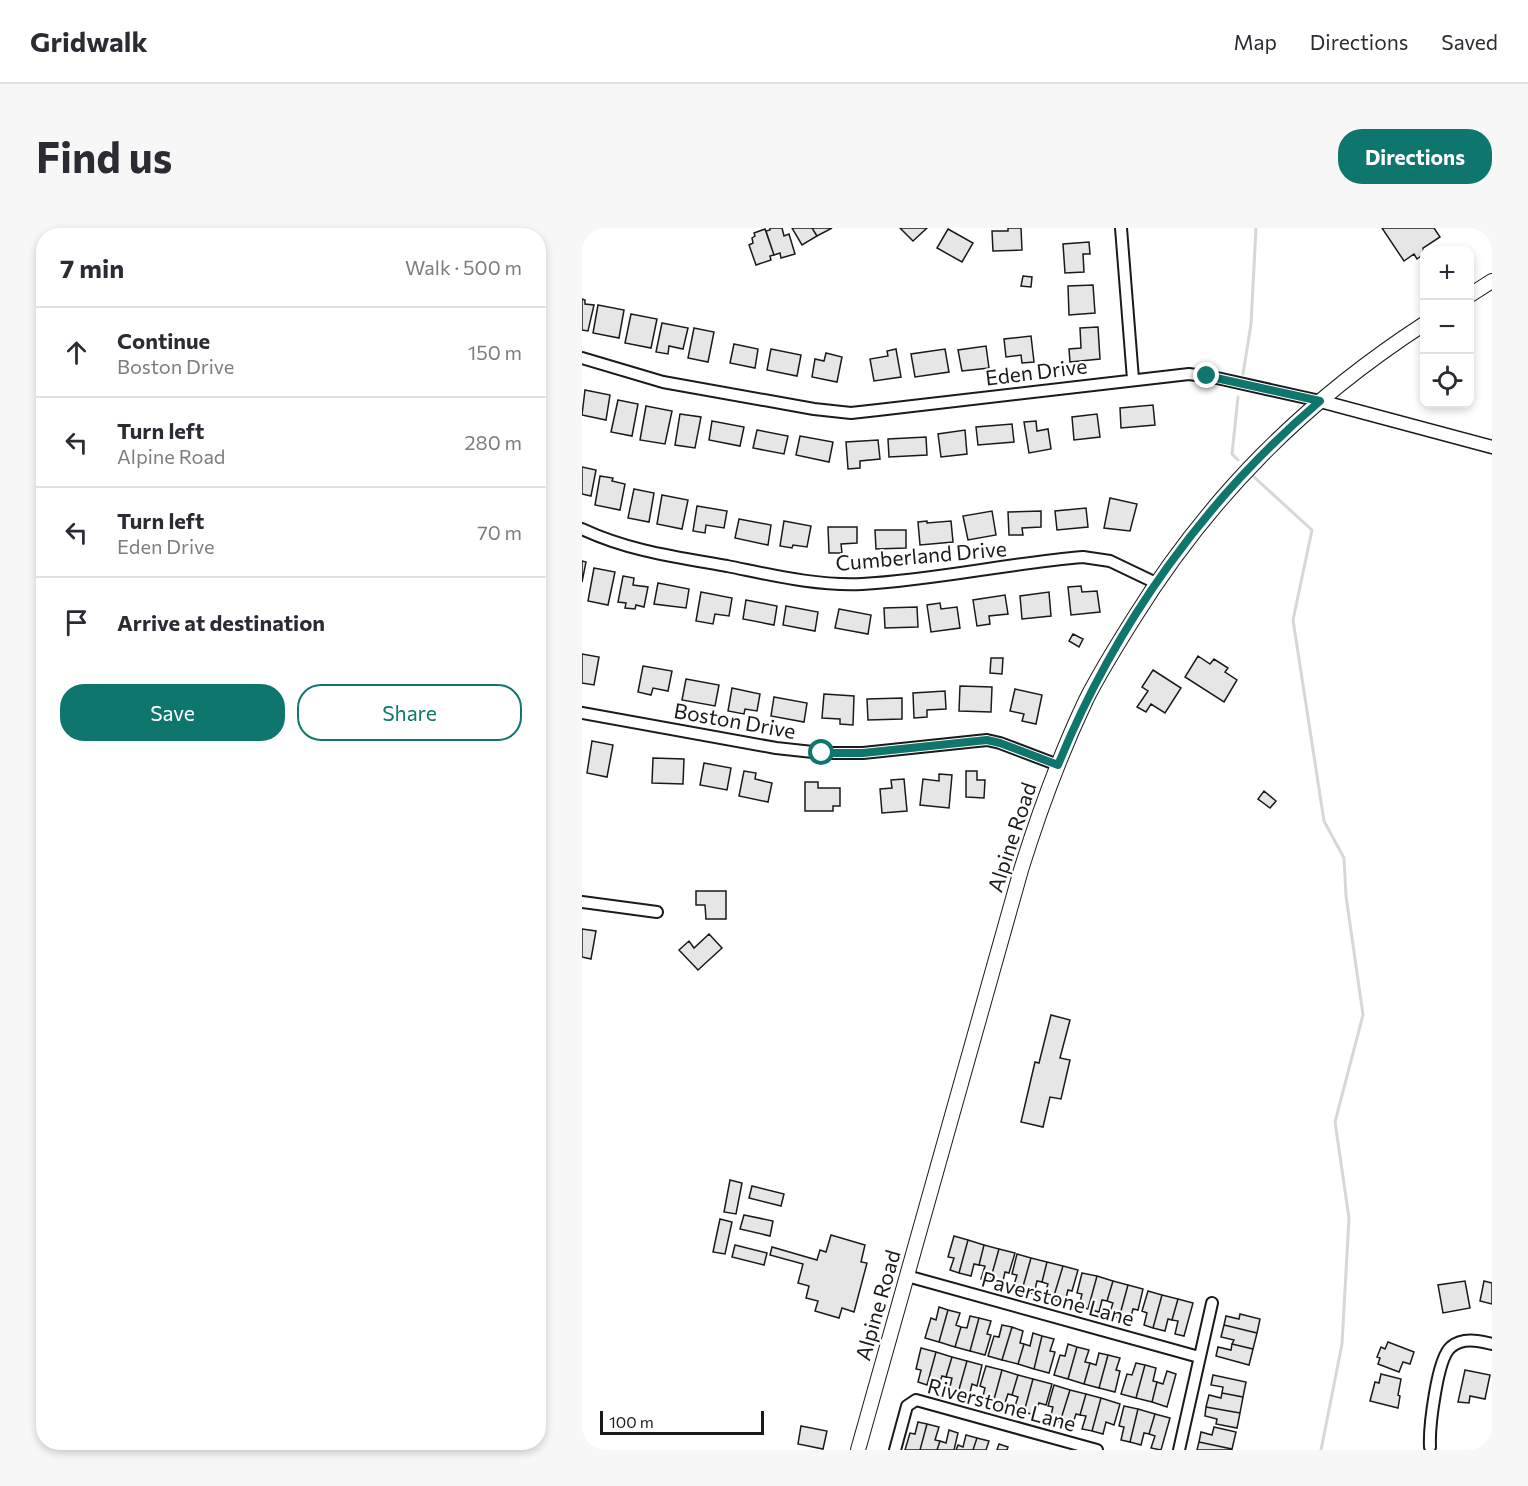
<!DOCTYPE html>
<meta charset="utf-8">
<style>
:root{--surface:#fff;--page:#f7f7f7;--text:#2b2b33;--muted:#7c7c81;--line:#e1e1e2;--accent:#0f766e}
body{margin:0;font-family:Commissioner,sans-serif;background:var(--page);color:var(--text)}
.controls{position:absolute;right:18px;top:18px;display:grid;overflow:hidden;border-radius:12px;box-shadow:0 3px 9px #0003}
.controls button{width:54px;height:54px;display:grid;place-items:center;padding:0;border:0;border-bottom:2px solid var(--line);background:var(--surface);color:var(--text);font:30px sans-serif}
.scale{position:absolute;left:18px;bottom:15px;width:164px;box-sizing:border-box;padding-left:6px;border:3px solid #1a1a1a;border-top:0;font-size:16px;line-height:21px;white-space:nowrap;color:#1a1a1a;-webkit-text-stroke:4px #fff;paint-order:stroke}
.stop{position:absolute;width:18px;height:18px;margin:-14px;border:4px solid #0f766e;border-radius:50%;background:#fff}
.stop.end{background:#0f766e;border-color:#fff;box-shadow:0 2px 6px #0008}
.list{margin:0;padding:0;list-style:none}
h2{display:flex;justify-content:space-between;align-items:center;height:78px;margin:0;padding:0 24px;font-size:26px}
h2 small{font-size:20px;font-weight:400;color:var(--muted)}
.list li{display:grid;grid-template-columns:39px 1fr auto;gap:18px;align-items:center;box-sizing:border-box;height:90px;padding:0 24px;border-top:2px solid var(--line)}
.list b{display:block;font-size:22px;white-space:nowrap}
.list p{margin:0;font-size:20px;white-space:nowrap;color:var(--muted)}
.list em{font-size:20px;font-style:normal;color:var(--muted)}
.actions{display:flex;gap:12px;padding:18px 24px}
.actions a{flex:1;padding:14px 0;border:2px solid var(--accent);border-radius:24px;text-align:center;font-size:21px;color:var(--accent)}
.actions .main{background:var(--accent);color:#fff}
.icon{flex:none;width:33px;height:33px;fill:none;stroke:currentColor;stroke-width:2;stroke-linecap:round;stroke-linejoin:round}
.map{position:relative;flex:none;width:910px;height:1222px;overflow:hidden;border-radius:24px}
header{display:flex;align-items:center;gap:36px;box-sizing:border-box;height:84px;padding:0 30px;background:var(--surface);border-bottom:2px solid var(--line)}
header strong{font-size:28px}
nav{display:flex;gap:33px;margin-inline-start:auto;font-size:21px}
.intro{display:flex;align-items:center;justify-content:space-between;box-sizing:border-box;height:144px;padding:0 36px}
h1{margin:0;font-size:42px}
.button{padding:15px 27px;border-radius:24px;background:var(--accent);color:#fff;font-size:21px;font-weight:700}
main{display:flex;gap:36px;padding:0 36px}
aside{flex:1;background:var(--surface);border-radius:24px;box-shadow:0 3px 9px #0003}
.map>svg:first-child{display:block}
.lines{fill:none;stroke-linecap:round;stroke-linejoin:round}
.stream{stroke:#d7d7d7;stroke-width:3}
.building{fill:#e6e6e6;stroke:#1a1a1a;stroke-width:1.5}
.minor-casing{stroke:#1a1a1a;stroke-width:14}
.tertiary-casing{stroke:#1a1a1a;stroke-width:15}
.secondary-casing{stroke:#1a1a1a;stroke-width:16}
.minor{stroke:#fff;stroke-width:10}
.tertiary{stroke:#fff;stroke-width:12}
.secondary{stroke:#fff;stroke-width:14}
.route{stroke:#0f766e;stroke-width:8}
.labels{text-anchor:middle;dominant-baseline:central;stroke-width:4.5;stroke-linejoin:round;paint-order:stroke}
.street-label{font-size:21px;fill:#1a1a1a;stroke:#fff}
</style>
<header>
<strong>Gridwalk</strong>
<nav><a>Map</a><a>Directions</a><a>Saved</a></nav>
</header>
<div class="intro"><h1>Find us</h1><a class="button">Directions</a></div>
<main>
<aside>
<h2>7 min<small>Walk · 500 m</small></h2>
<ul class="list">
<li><svg class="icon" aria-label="ahead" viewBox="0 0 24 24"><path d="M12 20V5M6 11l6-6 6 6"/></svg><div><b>Continue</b><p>Boston Drive</p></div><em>150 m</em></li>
<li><svg class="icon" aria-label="left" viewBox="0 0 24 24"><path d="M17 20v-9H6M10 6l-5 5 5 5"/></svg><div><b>Turn left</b><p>Alpine Road</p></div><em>280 m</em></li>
<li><svg class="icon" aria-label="left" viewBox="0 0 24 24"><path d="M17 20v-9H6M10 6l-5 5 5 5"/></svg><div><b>Turn left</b><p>Eden Drive</p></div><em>70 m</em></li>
<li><svg class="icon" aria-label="arrive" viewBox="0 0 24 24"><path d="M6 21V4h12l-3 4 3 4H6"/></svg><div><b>Arrive at destination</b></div></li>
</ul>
<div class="actions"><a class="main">Save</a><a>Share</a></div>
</aside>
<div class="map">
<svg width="910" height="1222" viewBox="0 0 910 1222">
<rect width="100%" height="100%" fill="#fff"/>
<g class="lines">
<path class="stream" d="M661 146 669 96 674 0
M656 232 650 226 656 169
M672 249 730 302 711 392 742 593 762 630 764 668 781 787 753 894 767 990 760 1116 739 1222"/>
</g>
<path class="building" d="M188 0H200L202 8 207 6 213 26 199 30 198 25 192 27 184 3 188 2Z
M210 0H230L235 8 220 17Z
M230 0H250L235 8Z
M318 0H345L331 13Z
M426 0H439L440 22 411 23 410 3H426Z
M800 0H852L858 9 841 20 842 26 835 31 832 26 822 33Z
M183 1 192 27 188 28 189 32 174 37 167 17 171 15 170 10 173 8 172 5Z
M366 1 391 15 380 34 355 20Z
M507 14 508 26H501L502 44 483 45 481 16Z
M441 48 450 49 449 59 439 58Z
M511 57 513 85 487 87 486 58Z
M0 71 3 72V76L12 77 6 103 0 102Z
M16 77 42 82 37 110 11 105Z
M49 86 75 91 69 120 43 115Z
M80 95 106 100 101 121 87 118 86 126 74 124Z
M516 99 518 131 488 134 487 121 499 120 498 100Z
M112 100 132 104 126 134 106 130Z
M449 108 452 134 440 135 439 127 424 129 422 111Z
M152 116 176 121 173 140 148 135Z
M404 118 407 140 380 143 376 122Z
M189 121 219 127 215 148 185 142Z
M314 121 319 149 292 153 288 131 306 128 305 123Z
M363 121 367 144 333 149 329 126Z
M244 125 260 129 255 154 230 149 233 131 242 133Z
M3 162 28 167 24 192 0 187Z
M36 172 56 176 50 208 29 204Z
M571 177 573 197 539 200 538 180Z
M64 178 90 183 83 216 58 212Z
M98 186 119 189 113 220 93 217Z
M515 186 518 209 492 212 490 189Z
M130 193 162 199 158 218 127 212Z
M454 193 455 203 466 201 469 221 447 225 442 194Z
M430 196 432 214 396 217 394 199Z
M175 202 206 208 202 226 171 220Z
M383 202 385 226 359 229 356 206Z
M218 208 251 214 247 234 214 227Z
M344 209 345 227 307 229 306 211Z
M296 212 298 231 278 233V240L266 241 264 214Z
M0 239 14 242 9 268 0 266Z
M18 248 31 250 30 253 43 256 38 282 13 277Z
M52 261 72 265 67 294 46 290Z
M80 267 106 272 100 301 75 296Z
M528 270 555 276 548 303 522 300Z
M115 278 145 283 142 300 124 297 123 305 111 303Z
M504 280 506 299 475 302 473 283Z
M410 283 414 307 386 312 381 288Z
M459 283V299L440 300 441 307H427L426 284Z
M157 291 189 297 186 317 153 310Z
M202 293 229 298 225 319 211 317 210 320 198 318Z
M345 293V295L369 293 371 314 338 317 336 294Z
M246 299H275V315L259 316 260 325H247Z
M293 302H324V320L294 321Z
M0 333 4 334 0 354Z
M12 340 33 344 26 377 6 373Z
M41 348 52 350 51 357 66 359 62 379 54 377 53 381 43 380 44 375 36 374Z
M76 355 107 361 104 380 72 376Z
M499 358 500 364 515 363 518 384 489 387 486 359Z
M119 364 150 370 147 388 133 386 131 396 114 393Z
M467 364 469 388 440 391 438 368Z
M423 367 426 386 407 388 408 396 395 398 391 372Z
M164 372 195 378 192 397 161 391Z
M358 375 359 381 375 379 378 400 349 404 345 377Z
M204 378 236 384 233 403 201 397Z
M335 379 336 399 303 400 302 380Z
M257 381 289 387 286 406 253 400Z
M491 406 501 411 497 419 487 413Z
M0 426 17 429 12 457 0 455Z
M616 428 628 436 632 431 646 440 643 444 655 452 642 474 603 449Z
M409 430H421L420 446 408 445Z
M61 438 90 443 86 463 71 460 69 467 56 464Z
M571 442 599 460 583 485 569 476 564 484 555 479 566 463 560 459Z
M104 451 137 457 133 478 100 472Z
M378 458 410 459 409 484 377 483Z
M150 460 178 466 175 483 163 481 162 486 146 483Z
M433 461 460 467 454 496 440 493 442 486 428 483Z
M363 463 364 481 345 482V489L332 490 331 465Z
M242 466 272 468 271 497 258 496V491L240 490Z
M192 469 225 475 222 494 189 488Z
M320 470V491L286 492 285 471Z
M10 513 31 517 25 549 5 545Z
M71 530 102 531 101 556 70 555Z
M122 535 149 540 145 562 118 557Z
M162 543 174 545 173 551 190 555 186 574 157 568Z
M384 543H395V552H403L402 570 384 569Z
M357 546 370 547 367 580 338 577 341 551 357 553Z
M322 551 325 583 300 585 298 561 310 560 309 552Z
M223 554H236V560H258V578H251V583H223Z
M682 563 694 573 688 580 676 571Z
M114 663H144V691H124L123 677H114Z
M0 701 14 703 9 731 0 729Z
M127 706 140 720 116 742 97 722 107 713 112 720Z
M469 787 488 792 478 830 488 832 479 871 468 869 461 899 439 894 453 834 457 835Z
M148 952 160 955 154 986 142 984Z
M170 958 202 966 199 978 167 970Z
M162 987 191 993 188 1008 158 1001Z
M138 991 150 994 143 1026 131 1024Z
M249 1007 283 1017 279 1034 285 1035 272 1084 260 1080 257 1090 233 1083 236 1073 224 1070 227 1058 216 1055 221 1036 188 1027 190 1019 235 1032 238 1022 244 1024Z
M372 1008 386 1012 377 1045 368 1042 372 1030 366 1029Z
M386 1012 402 1017 397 1037 392 1036 389 1048 377 1045Z
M153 1017 185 1025 182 1037 150 1029Z
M402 1017 417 1021 408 1053 399 1051 403 1038 397 1037Z
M417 1021 433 1025 427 1045 423 1044 420 1057 408 1053Z
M435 1026 449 1030 440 1062 431 1060 435 1047 430 1046Z
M449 1030 465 1034 460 1054 455 1053 452 1066 440 1062Z
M465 1034 481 1038 471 1071 462 1068 466 1056 460 1054Z
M481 1038 496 1042 490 1063 486 1062 483 1074 471 1071Z
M500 1045 515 1048 506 1081 497 1078 500 1066 495 1065Z
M515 1048 531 1053 525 1073 520 1072 517 1084 506 1081Z
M531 1053 546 1057 537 1090 527 1087 531 1075 525 1073Z
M883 1053 888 1080 861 1085 856 1057Z
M902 1053 910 1055V1076L898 1073Z
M546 1057 561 1061 556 1082 551 1081 548 1093 537 1090Z
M566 1063 580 1067 571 1100 562 1097 565 1085 560 1083Z
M580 1067 596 1071 590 1092 586 1091 583 1103 571 1100Z
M596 1071 611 1075 602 1108 593 1106 596 1093 590 1092Z
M357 1079 366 1082 357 1114 343 1110 349 1090 354 1092Z
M366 1082 378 1085 374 1097 379 1099 373 1119 357 1114Z
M658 1086 678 1091 675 1105 642 1097 644 1088 657 1091Z
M388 1088 397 1090 388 1123 373 1119 379 1099 385 1100Z
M397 1090 409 1093 405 1106 409 1107 403 1127 388 1123Z
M420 1097 430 1099 420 1132 406 1128 412 1108 417 1109Z
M642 1097 675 1105 671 1121 650 1116 652 1112 639 1109Z
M430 1099 441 1103 438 1115 442 1116 436 1136 420 1132Z
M451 1105 460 1108 452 1141 436 1136 442 1116 448 1118Z
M460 1108 472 1111 468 1123 473 1124 467 1145 452 1141Z
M806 1114 832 1124 828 1136 821 1134 817 1144 796 1136 798 1130 795 1129 799 1119 803 1121Z
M486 1116 495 1119 486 1151 472 1147 478 1127 483 1128Z
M650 1116 671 1121 667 1137 634 1128 636 1119 649 1122Z
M495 1119 507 1122 503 1134 508 1135 502 1156 486 1151Z
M339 1120 354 1124 345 1157 336 1154 339 1142 334 1141Z
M354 1124 370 1129 364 1149 360 1148 356 1160 345 1157Z
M517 1125 526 1127 517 1160 502 1156 508 1135 514 1137Z
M526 1127 538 1130 534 1142 538 1143 533 1164 517 1160Z
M370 1129 385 1133 376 1165 367 1163 370 1150 364 1149Z
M385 1133 400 1137 395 1158 390 1156 387 1169 376 1165Z
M554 1135 563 1137 554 1170 539 1166 545 1146 550 1147Z
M563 1137 574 1140 571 1153 575 1154 570 1174 554 1170Z
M404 1138 420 1142 411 1175 400 1172 403 1160 398 1158Z
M420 1142 436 1147 430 1167 426 1166 422 1178 411 1175Z
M883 1142 908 1147 903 1171 888 1168 887 1175 876 1174Z
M585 1143 594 1146 585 1179 570 1174 575 1154 581 1156Z
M799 1146 819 1151 816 1167 818 1168 816 1180 788 1173 793 1154 797 1155Z
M436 1147 451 1151 442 1184 432 1181 436 1169 430 1167Z
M631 1147 664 1154 661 1169 640 1165 641 1159 629 1157Z
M451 1151 470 1156 464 1177 457 1175 453 1187 442 1184Z
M472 1157 488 1162 478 1194 468 1191 471 1179 466 1178Z
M488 1162 504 1166 498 1187 494 1186 490 1198 478 1194Z
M640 1165 661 1169 658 1185 624 1179 627 1167 639 1170Z
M504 1166 519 1170 510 1203 500 1201 504 1188 498 1187Z
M519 1170 538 1176 532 1197 524 1194 521 1206 510 1203Z
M542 1178 556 1181 548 1214 539 1212 542 1199 537 1198Z
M624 1179 658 1185 655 1200 634 1196 635 1191 623 1188Z
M556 1181 573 1186 567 1206 562 1205 559 1217 548 1214Z
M573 1186 588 1190 579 1222 569 1220 573 1208 567 1206Z
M336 1194 345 1196 338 1222H323L328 1205 333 1206Z
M345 1196 357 1199 353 1212 358 1213 355 1222H338Z
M219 1198 245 1203 241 1221 216 1216Z
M632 1199 654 1204 650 1221 617 1214 619 1204 630 1207Z
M367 1202 376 1205 372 1222H355L358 1213 364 1215Z
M384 1207 395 1210 391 1222H374L376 1217 381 1219Z
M395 1210 407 1213 404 1222H391Z
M617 1214 650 1221V1222H615Z
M417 1216 426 1219 425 1222H415Z"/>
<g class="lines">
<g class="minor-casing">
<path id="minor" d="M539 0 551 151
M0 130 81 154 232 181 269 185 296 182 607 146 635 150 738 173
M0 301C47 323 94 329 145 338 190 347 234 358 280 356 354 352 427 335 501 329L528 333 574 355
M0 485 194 520 240 525H281L405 512 418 515 476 537
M0 674 75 684
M325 1048 617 1129
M848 1219C847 1200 855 1130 869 1119 881 1109 897 1113 910 1116
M313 1222 325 1178 334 1172 515 1222
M597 1222 630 1075"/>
</g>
<g class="tertiary-casing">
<path id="tertiary" d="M738 173 910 219"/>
</g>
<g class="secondary-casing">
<path id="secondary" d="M888 67 910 53
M276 1222 439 642C457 584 478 527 504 472 518 444 535 417 552 390 628 268 722 174 842 96"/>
</g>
<use href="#minor" class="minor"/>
<use href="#tertiary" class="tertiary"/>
<use href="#secondary" class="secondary"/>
</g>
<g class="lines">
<path class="route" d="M240 525H281L405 512 418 515 476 537C533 397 623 271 738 173L625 148"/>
</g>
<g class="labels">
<g class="street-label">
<text transform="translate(454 143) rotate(-7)">Eden Drive</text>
<text transform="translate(339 327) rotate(-5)">Cumberland Drive</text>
<text transform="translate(153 492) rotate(10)">Boston Drive</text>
<text transform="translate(429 609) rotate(-72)">Alpine Road</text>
<text transform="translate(476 1070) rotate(15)">Paverstone Lane</text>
<text transform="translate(295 1077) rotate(-74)">Alpine Road</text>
<text transform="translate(420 1176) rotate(15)">Riverstone Lane</text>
</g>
</g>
</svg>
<div class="controls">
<button>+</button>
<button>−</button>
<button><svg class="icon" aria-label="locate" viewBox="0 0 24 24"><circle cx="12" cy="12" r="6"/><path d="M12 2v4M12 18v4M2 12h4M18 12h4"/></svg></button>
</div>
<div class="scale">100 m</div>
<div class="stop" style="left:240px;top:525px"></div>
<div class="stop end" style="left:625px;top:148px"></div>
</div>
</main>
